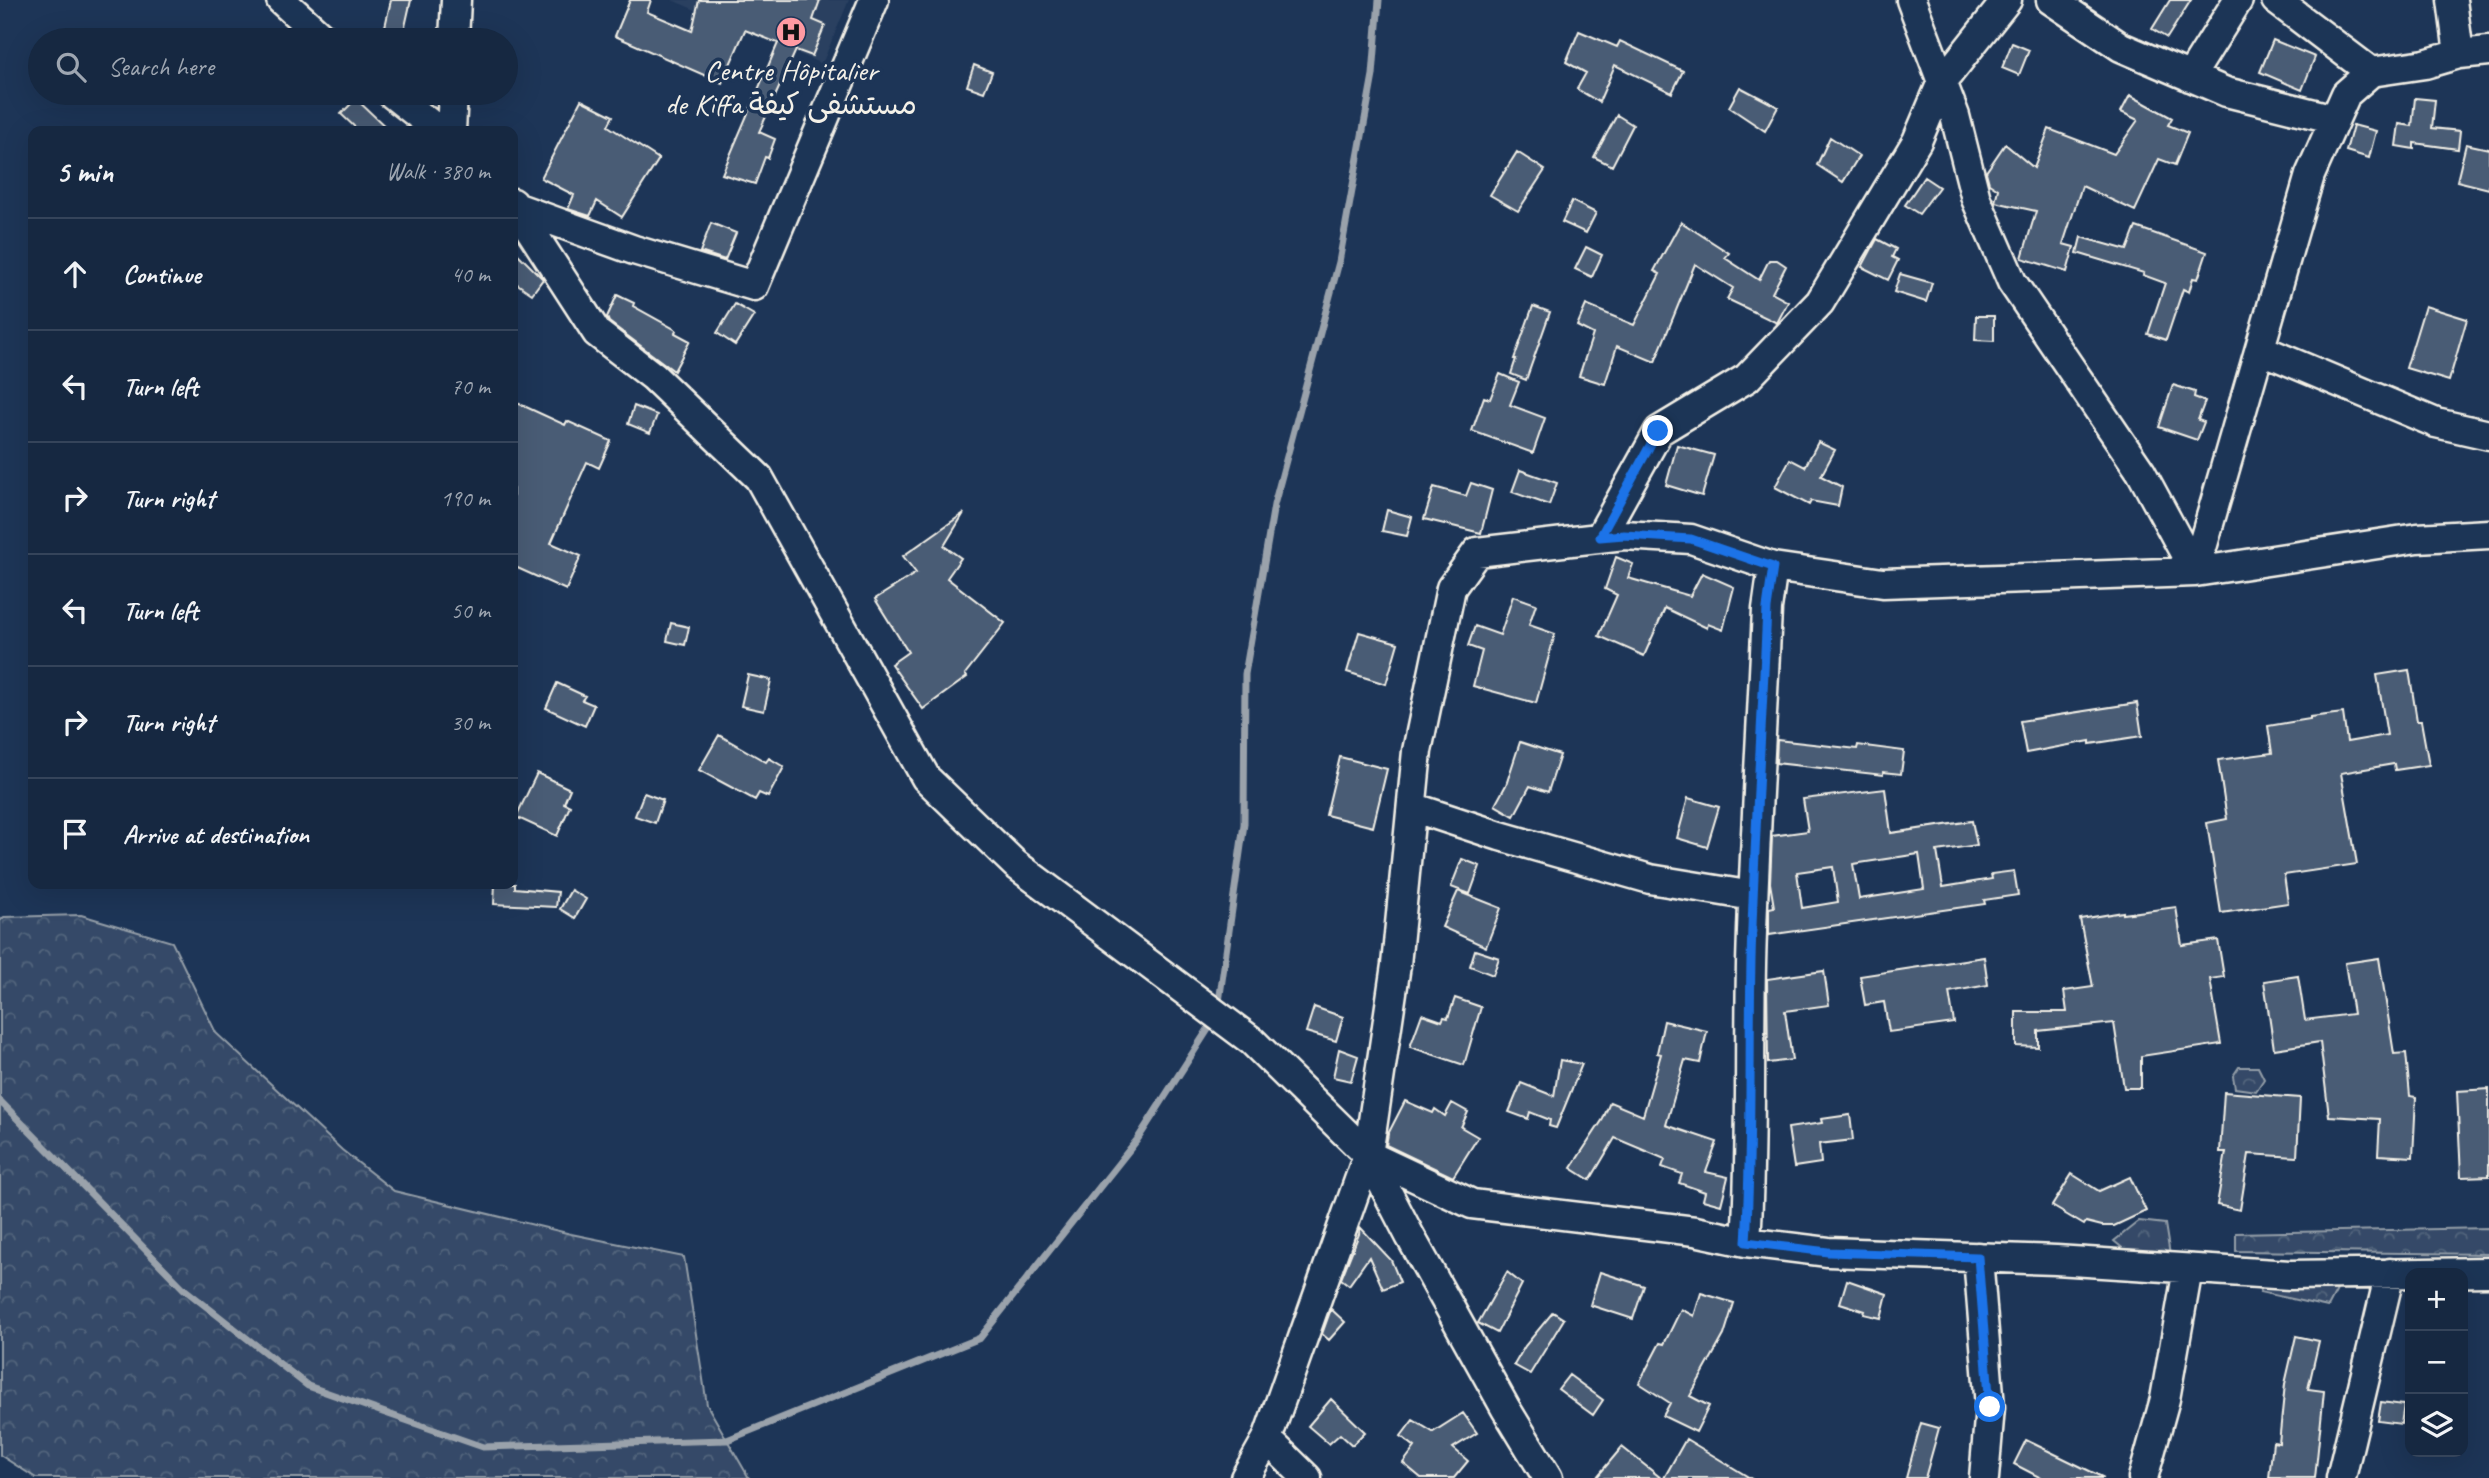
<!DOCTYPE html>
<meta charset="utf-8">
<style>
:root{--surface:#162841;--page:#23344c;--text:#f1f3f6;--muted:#9ea6b1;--line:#35445a}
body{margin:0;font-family:Caveat,"Playpen Sans Arabic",sans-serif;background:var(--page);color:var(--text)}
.controls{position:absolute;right:21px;bottom:21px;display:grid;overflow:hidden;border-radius:14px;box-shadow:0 7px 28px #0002}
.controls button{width:63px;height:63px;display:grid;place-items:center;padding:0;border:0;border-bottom:2px solid var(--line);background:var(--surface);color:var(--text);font:35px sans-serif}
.stop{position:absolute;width:21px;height:21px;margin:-16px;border:5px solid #1a73e8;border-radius:50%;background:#fff}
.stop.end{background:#1a73e8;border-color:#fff;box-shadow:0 2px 7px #0008}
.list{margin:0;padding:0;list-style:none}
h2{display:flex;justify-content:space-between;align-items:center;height:91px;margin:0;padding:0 28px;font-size:30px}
h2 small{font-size:23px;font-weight:400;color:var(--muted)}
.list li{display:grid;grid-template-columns:46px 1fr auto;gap:21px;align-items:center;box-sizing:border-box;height:112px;padding:0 28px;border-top:2px solid var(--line)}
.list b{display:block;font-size:26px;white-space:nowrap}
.list em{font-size:23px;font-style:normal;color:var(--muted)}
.icon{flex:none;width:38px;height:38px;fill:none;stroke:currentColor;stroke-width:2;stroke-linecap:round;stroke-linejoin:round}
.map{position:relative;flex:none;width:2489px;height:1478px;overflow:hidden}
.search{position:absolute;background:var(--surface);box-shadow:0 7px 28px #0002;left:28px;top:28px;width:490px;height:77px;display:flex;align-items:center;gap:18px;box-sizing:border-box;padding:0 24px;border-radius:38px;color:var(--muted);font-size:26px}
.panel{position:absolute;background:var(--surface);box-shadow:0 7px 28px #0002;left:28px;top:126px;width:490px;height:763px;border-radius:14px}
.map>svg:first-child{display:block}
.built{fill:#2a4060}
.forest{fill:url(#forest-crowns);stroke:#949ea8;stroke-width:2}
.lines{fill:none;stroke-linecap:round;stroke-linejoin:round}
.stream{stroke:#9aa2ab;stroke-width:7}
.building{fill:#485b74;stroke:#f4f1e8;stroke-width:2;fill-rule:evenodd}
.street-casing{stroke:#f4f1e8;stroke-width:33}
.street{stroke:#1d3557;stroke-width:28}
.route{stroke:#1a73e8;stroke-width:9}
.labels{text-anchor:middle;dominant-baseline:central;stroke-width:7;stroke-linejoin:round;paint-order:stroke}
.poi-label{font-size:30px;fill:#f4f1e8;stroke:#1d3557}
</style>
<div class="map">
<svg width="2489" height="1478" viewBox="0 0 2489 1478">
<defs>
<pattern id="forest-crowns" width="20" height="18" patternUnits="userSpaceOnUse" patternTransform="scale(1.75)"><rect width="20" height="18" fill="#354a67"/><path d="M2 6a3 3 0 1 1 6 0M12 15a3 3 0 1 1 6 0" fill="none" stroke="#53657d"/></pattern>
</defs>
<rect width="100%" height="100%" fill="#1d3557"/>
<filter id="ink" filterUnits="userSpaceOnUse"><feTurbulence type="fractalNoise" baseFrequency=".0143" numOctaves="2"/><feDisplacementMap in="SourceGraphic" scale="14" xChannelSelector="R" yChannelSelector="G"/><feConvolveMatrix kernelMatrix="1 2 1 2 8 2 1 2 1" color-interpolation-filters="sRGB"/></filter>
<g filter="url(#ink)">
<path class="built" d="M672 0H849L822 64Z"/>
<path class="forest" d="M81 915 172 942 216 1033 342 1150 394 1191 571 1234 684 1257 707 1405 749 1478H36L0 1455V921L4 917Z
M2239 1067H2258L2264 1079 2256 1091 2235 1088 2233 1076Z
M2139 1221 2165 1224 2170 1255 2138 1261 2114 1241Z
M2489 1228V1254L2236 1251V1233Z
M2264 1279 2338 1288 2328 1307 2260 1292Z"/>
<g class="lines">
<path class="stream" d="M1218 1009 1244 824 1245 674 1274 505 1339 262 1373 75 1379 0
M0 1101 184 1289 308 1386 483 1447 727 1440 980 1338 1137 1140 1214 1020"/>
</g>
<path class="building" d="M391 0H411L402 40H382Z
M630 0H651L647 12 692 31 699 0H820L813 20 825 25 812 56 796 50 759 132 775 139 768 158 765 157 755 184 722 174 778 43 745 30 722 83 615 36Z
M2170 0H2191L2167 38 2152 29Z
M1579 31 1617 47 1620 41 1683 71 1672 93 1615 65 1599 102 1577 89 1586 73 1566 62Z
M2273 40 2315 57 2302 90 2260 72Z
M2012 43 2029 50 2019 75 2002 68Z
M974 65 992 72 984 92 967 86Z
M1740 87 1778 107 1765 131 1729 107Z
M2130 95 2172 118 2168 125 2188 133 2175 165 2159 159 2135 211 2082 186 2063 244 2074 247 2067 272 2022 258 2036 211 1995 202 1998 189 1989 183 1986 172 2005 144 2034 168 2049 129 2114 154 2138 120 2121 112Z
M2415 98 2435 100 2432 128 2460 131 2458 149 2414 143V149L2396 146 2399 124 2412 126Z
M356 99 390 131H359L341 114Z
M581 100 613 116 608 126 659 159 622 217 597 201 590 216 568 209 574 195 541 178Z
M1617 115 1633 125 1612 166 1594 157Z
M2353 125 2376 131 2369 158 2346 151Z
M1830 137 1859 156 1843 182 1817 165Z
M2466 144 2489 149V189L2457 181Z
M1517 152 1545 170 1518 211 1490 195Z
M1924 177 1939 187 1919 214 1905 205Z
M1572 201 1596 213 1586 233 1562 222Z
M1681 222 1729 253 1725 258 1759 280 1769 260H1777L1786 266 1772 293 1788 302 1777 323 1727 299 1733 288 1695 264 1655 362 1617 346 1605 384 1579 376 1593 334 1577 326 1586 305 1634 325 1660 274 1654 271Z
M711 223 736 233 725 260 700 252Z
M2136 227 2207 252 2198 279 2193 278 2189 292 2183 289 2166 340 2148 334 2165 283 2143 275 2144 273 2077 253 2081 237 2127 250Z
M1877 239 1896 249 1892 257 1898 260 1888 280 1862 267Z
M1586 247 1602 255 1592 277 1575 269Z
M513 249 543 279 532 294 513 281Z
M1900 274 1932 283 1926 302 1894 292Z
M617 295 634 303 633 306 676 330 675 333 690 341 674 371 609 322 607 317Z
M735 304 754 315 735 345 717 333Z
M1533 306 1550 312 1526 380 1511 374 1516 359H1514Z
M2425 306 2467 319 2449 381 2406 368Z
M1976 316H1994V341L1975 340Z
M1500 374 1519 382 1510 405 1545 418 1533 453 1472 431 1484 397 1490 399Z
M2173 385 2195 392 2194 397 2205 401 2198 420 2204 422 2197 440 2159 427Z
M513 401 565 425 567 421 611 441 599 468 587 462 551 543 581 556 566 590 513 566Z
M634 406 657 415 650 433 628 424Z
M1818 442 1835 450 1821 476 1842 487 1838 506 1811 501 1809 505 1775 487 1790 459 1805 467Z
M1677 445 1714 455 1702 496 1666 485Z
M1520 470 1557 483 1549 505 1512 492Z
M1471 483 1492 490 1481 533 1424 519 1434 487 1466 496Z
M1387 510 1412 517 1407 536 1382 531Z
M964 513 944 546 961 558 947 578 1005 623 965 674 967 677 923 709 891 664 908 652 875 599 916 573 903 556Z
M1616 557 1633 564 1628 578 1690 596 1702 573 1734 587 1723 630 1708 624 1707 628 1665 608 1644 656 1599 636 1617 595 1605 589Z
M1513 596 1536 604 1529 625 1555 634 1536 703 1473 686 1482 651 1468 646 1475 626 1500 635Z
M671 623 689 627 685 645 667 641Z
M1359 632 1398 643 1386 684 1347 672Z
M2409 670 2417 721H2421L2429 765 2395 770 2394 764 2341 773 2357 864 2284 875 2288 903 2221 913 2207 823 2227 819 2218 760 2272 753 2268 726 2310 719V717L2343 713 2347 742 2387 735 2377 675Z
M748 675 771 680 764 711 741 706Z
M557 683 585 696 582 700 594 705 585 726 546 708Z
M2137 703 2142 736 2090 744V741L2026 753 2020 721Z
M719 735 766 762 769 758 784 767 768 797 759 793 755 800 699 770Z
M1777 740 1857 749 1858 745 1904 751 1901 774 1883 772V775L1776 763Z
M1520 742 1560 755 1548 792 1530 786 1514 816 1495 805 1506 785Z
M1340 757 1387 769 1373 827 1326 815Z
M537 773 570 789 564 803 570 806 557 836 516 817Z
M1885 789 1891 833 1972 821 1977 845 1937 851 1943 887 1992 879 1991 874 2014 871 2018 895 1984 900 1985 904 1769 935V908L1774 907 1770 883 1772 836 1808 831 1803 799ZM1919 854 1924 889 1859 899 1853 864ZM1833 867 1838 902 1802 908 1797 872Z
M644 793 663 800 655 823 635 816Z
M1688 798 1719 807 1707 847 1677 838Z
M1462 859 1480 866 1470 894 1451 887Z
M495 884H515V888L558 892 556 907 494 904Z
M571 890 586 899 575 918 560 909Z
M1458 891 1501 908 1486 947 1442 927Z
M2176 907 2182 945 2218 940 2224 977 2210 979 2221 1044 2141 1056V1088H2124L2114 1023 2038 1031V1047L2016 1046V1012H2067L2064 991 2093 987 2080 919 2123 912V914Z
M1475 950 1499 958 1493 975 1470 966Z
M1984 957 1988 985 1949 992 1954 1023 1889 1032 1884 1002 1865 1005 1860 976Z
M2379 958 2394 1054 2406 1053 2410 1096 2416 1097 2413 1157 2378 1155 2380 1119 2329 1116 2320 1042 2274 1049 2264 981 2298 976 2305 1020 2353 1014 2345 963Z
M1824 971 1829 1005 1785 1011 1792 1060 1768 1063 1767 979Z
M1455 998 1481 1007 1464 1065 1410 1047 1422 1014 1442 1021 1444 1017 1448 1018Z
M1314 1007 1343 1017 1336 1041 1306 1032Z
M1664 1021 1707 1031 1700 1063 1685 1060 1666 1125 1717 1142 1706 1172 1728 1177 1721 1205 1703 1200 1705 1192 1679 1183 1682 1174 1662 1167 1665 1159 1615 1138 1590 1180 1571 1168 1603 1119 1610 1102 1643 1116 1661 1054 1657 1053Z
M1339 1049 1358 1056 1351 1081 1333 1077Z
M1560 1060 1582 1064 1556 1128 1549 1126 1550 1120 1530 1112 1528 1119 1509 1112 1521 1083 1554 1096Z
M2489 1089V1176L2461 1177 2457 1091Z
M2224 1092 2300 1098 2297 1157 2249 1154 2240 1210 2217 1205 2226 1152H2220Z
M1405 1101 1433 1113 1435 1109 1445 1116 1452 1103 1468 1112 1461 1127 1478 1137 1453 1177 1386 1145 1388 1134Z
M1850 1115 1853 1140 1819 1144 1821 1163 1794 1167 1788 1128 1822 1123 1821 1119Z
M2072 1174 2099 1191 2130 1177 2146 1211 2114 1226H2102L2086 1222 2084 1225 2052 1206Z
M1360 1227 1391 1260 1400 1282 1383 1289 1369 1257 1349 1285 1341 1279 1359 1234Z
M1507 1272 1522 1284 1497 1333 1478 1323Z
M1600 1272 1644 1286 1633 1319 1590 1305Z
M1847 1280 1887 1294 1881 1318 1864 1314 1865 1311 1840 1303Z
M1701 1293 1734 1303 1724 1335 1690 1396 1709 1406 1696 1432 1663 1416 1670 1403 1639 1383 1660 1343 1664 1344 1681 1309 1694 1316Z
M1331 1309 1345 1322 1329 1340 1322 1334Z
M1553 1312 1564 1319 1530 1374 1514 1365 1525 1346Z
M2296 1336 2319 1341 2308 1389 2324 1391 2315 1478H2269L2273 1442 2279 1443 2285 1384Z
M1569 1375 1603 1400 1593 1415 1558 1389Z
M1331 1399 1365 1432 1352 1445 1340 1434 1329 1444 1308 1426Z
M2381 1402 2404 1405 2401 1424 2378 1421Z
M1463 1413 1477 1433 1453 1448 1468 1461 1454 1478H1421L1403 1463 1415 1447 1401 1436 1413 1420 1433 1432Z
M1921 1423 1939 1428 1925 1478H1906Z
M1686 1439 1750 1478H1664Z
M2026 1440 2104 1478H2041L2014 1464Z
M1622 1447 1661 1478H1596Z"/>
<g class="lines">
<g class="street-casing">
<path id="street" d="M281 0 325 40
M1911 0 1955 116 1976 199 2012 282 2141 472 2195 572
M2051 0 2121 47 2226 92 2335 119
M2276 0 2371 72
M2452 0 2459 54
M454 40 456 0
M2190 77 2238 0
M391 93 439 131
M451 131 453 93
M513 203 597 333 654 377 759 478 926 778 1015 864 1252 1041 1368 1155 1410 1236 1506 1409 1548 1478
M518 208 634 250 754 286 874 0
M2260 349 2436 423 2489 435
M1600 537 1659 431 1747 378 1820 302 1917 141 1942 82 2007 0
M2195 572 2310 175 2346 94 2371 72 2425 64 2459 54 2489 51
M1412 807 1500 836 1650 879 1753 896
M1368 1155 1472 1204 1695 1231 1746 1242 1828 1252 2056 1260 2290 1275 2489 1272
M1746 1242C1752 1150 1749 1058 1751 965 1754 846 1762 727 1767 609L1773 567
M1978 1257 1990 1407 1984 1478
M1267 1439 1307 1478
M1245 1478 1267 1439 1368 1155 1396 965 1417 751 1451 588 1477 552 1624 535 1691 539 1773 567 1883 583 2195 572 2417 538 2489 534
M2143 1478 2165 1399 2188 1269
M2341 1478 2390 1273"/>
</g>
<use href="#street" class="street"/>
</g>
</g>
<g class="lines" filter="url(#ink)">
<path class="route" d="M1658 431 1600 537 1624 535 1691 539 1773 567 1767 608C1762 726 1754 843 1751 960 1749 1054 1752 1148 1746 1242L1828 1252 1978 1257 1990 1407"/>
</g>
<defs>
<g id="hospital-disc" transform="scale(1.575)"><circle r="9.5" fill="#ff9aa2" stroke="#1d3557"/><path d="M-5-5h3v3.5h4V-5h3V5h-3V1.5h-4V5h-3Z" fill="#111"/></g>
</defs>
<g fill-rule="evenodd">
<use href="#hospital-disc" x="791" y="32"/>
</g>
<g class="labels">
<g class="poi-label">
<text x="791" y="70">Centre Hôpitalier<tspan x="791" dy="34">de Kiffa مستشفى كيفة</tspan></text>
</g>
</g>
</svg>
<div class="controls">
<button>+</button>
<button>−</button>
<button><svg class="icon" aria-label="layers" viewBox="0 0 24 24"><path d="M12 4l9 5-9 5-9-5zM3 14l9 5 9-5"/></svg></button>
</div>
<div class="stop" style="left:1990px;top:1407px"></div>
<div class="stop end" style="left:1658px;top:431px"></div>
<div class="search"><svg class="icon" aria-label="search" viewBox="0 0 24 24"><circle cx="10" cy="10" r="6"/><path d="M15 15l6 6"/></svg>Search here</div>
<section class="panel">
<h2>5 min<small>Walk · 380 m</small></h2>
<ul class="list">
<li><svg class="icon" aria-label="ahead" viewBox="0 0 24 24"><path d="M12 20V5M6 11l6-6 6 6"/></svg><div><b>Continue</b></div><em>40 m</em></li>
<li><svg class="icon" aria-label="left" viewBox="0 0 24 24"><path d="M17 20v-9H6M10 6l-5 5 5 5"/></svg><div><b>Turn left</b></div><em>70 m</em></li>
<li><svg class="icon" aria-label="right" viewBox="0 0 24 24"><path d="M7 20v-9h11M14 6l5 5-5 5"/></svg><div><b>Turn right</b></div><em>190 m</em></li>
<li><svg class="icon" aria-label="left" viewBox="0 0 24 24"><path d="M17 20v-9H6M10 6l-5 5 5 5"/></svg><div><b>Turn left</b></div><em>50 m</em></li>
<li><svg class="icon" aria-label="right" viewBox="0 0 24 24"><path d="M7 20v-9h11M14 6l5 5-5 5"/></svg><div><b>Turn right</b></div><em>30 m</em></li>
<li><svg class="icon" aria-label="arrive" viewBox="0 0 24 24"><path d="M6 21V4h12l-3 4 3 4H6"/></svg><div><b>Arrive at destination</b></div></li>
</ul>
</section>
</div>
